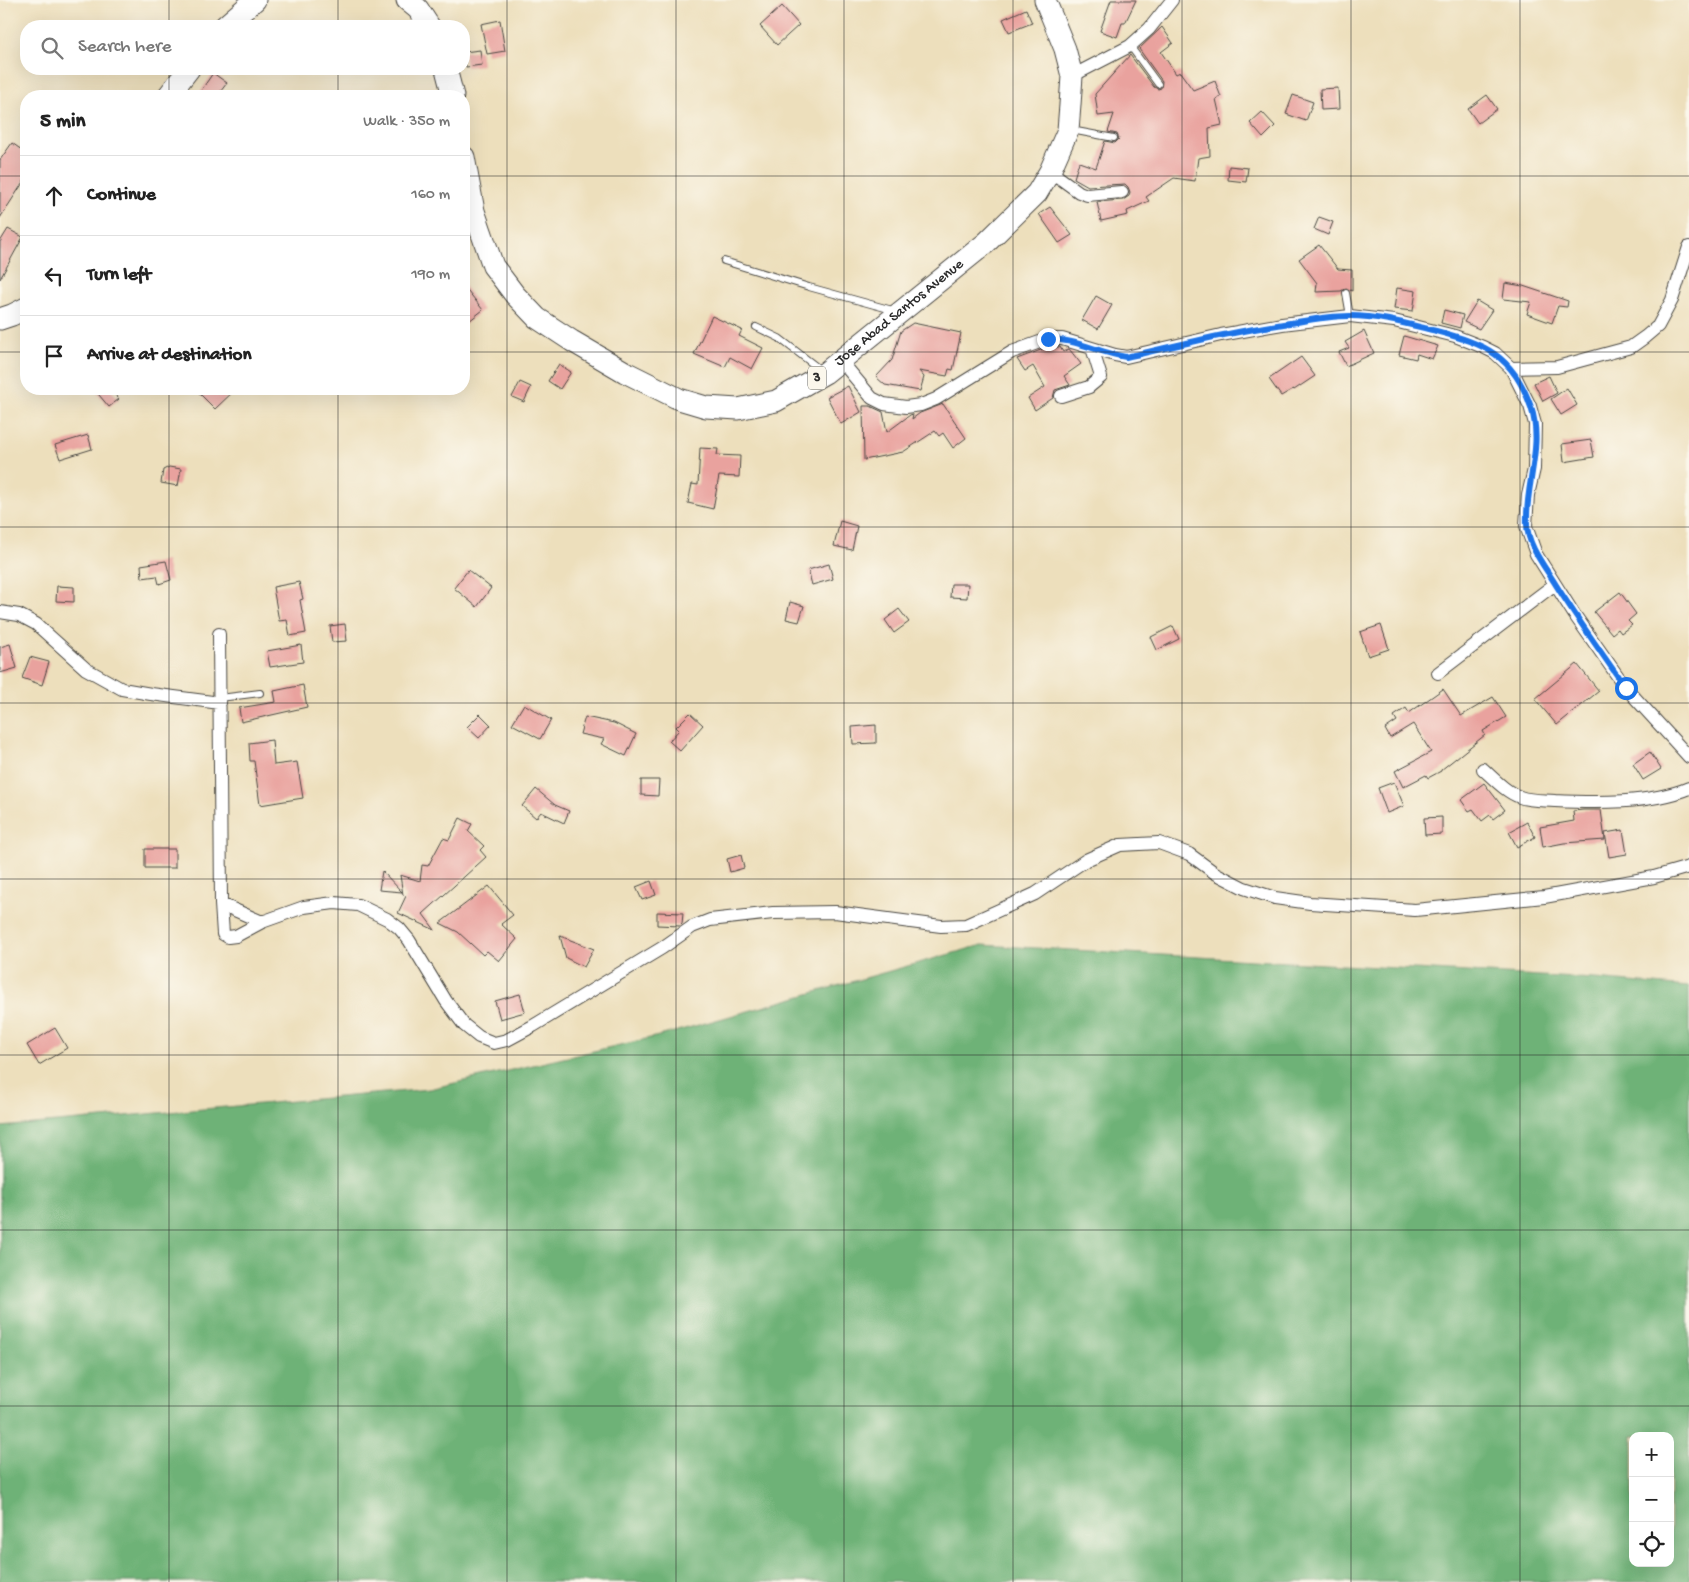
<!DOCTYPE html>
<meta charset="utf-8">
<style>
:root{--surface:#fff;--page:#f6f6f6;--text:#222;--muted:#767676;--line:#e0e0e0}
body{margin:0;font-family:"Gochi Hand",sans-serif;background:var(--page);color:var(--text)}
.controls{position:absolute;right:15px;bottom:15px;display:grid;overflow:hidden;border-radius:10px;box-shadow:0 5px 20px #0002}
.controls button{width:45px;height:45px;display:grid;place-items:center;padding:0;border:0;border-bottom:1px solid var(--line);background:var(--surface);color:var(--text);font:25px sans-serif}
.stop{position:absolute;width:15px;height:15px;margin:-11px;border:4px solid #1a73e8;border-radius:50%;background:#fff}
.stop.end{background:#1a73e8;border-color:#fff;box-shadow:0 1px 5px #0008}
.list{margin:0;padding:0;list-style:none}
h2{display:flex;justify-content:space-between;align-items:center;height:65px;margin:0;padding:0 20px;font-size:21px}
h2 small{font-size:16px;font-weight:400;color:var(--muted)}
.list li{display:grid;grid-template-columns:32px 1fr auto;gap:15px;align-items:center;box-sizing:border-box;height:80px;padding:0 20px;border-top:1px solid var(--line)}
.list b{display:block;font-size:19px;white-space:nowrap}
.list em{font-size:16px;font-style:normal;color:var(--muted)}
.icon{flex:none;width:28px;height:28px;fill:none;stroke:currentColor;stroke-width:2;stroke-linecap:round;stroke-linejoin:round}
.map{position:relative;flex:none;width:1689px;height:1582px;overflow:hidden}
.search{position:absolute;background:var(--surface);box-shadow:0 5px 20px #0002;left:20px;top:20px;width:450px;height:55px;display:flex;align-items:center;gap:12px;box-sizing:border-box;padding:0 18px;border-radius:20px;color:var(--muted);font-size:19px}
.panel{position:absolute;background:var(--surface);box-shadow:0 5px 20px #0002;left:20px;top:90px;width:450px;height:305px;border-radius:20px}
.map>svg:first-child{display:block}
.forest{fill:#6eb277;stroke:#4c6e51;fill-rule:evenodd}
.building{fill:#e9a29e}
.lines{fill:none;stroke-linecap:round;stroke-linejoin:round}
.service-casing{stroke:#484641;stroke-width:8}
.minor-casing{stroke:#484641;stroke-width:14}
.trunk-casing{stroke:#484641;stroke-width:23}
.service{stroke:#fff;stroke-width:6}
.minor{stroke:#fff;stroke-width:12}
.trunk{stroke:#fff;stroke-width:21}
.route{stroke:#1a73e8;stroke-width:6}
.grid{fill:none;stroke:#2b2b2b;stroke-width:1;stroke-opacity:0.55}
.labels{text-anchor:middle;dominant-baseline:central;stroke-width:5;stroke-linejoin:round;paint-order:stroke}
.shield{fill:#fbf7ec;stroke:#696865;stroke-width:1}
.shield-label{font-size:14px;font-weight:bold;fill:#2b2b2b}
.street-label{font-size:15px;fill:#2b2b2b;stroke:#fbf7ec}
</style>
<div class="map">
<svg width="1689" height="1582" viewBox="0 0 1689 1582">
<rect width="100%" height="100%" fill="#fbf7ec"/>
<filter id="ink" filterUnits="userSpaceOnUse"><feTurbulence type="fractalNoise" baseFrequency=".02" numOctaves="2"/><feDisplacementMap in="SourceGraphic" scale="10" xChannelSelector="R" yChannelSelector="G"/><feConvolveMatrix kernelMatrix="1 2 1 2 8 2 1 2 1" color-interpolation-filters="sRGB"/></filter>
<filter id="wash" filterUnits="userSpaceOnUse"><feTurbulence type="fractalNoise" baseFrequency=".0096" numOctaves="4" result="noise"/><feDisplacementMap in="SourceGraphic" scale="20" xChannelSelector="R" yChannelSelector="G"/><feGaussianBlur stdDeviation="1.12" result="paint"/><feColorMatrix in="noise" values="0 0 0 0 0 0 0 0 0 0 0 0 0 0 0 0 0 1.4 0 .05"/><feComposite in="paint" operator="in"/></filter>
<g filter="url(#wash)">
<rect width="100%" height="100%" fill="#eddfbc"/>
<path class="forest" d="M982 945 1595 979 1689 987V1582H0V1127L429 1089 663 1035ZM1633 1436H1670V1563H1633Z"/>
<g id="blocks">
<path class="building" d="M1111 0H1136L1125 23H1122L1117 37 1100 31Z
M782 6 799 25 777 45 760 26Z
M1026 9 1032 23 1009 32 1003 19Z
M500 20 505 51 487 54 481 24Z
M1162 27 1173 43 1161 52 1176 74 1180 72 1193 90 1215 81 1221 97 1216 99 1222 125 1209 128 1210 156 1198 158 1195 181 1174 178 1146 197 1149 201 1127 211 1128 215 1101 221 1097 202 1123 200 1129 196 1130 192 1128 187 1125 184 1088 186 1074 178 1079 162 1096 168 1105 141 1115 143 1119 139 1117 134 1108 132 1114 114 1098 116 1095 94 1130 55 1154 87 1158 89 1161 88 1162 81 1139 49Z
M480 50 482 65 466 67 464 52Z
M213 73 227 83 217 96H207L200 92Z
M1338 88 1339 109 1321 110 1320 89Z
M1293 95 1313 102 1306 121 1286 114Z
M1487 95 1497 109 1478 123 1468 109Z
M1262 112 1275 126 1263 138 1250 123Z
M12 143 26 153V178L0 218V160Z
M1229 166 1248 168 1246 182 1228 180Z
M1050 207 1072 235 1059 243 1039 214Z
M1319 217 1333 222 1328 235 1314 229Z
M8 229 23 237 0 279V242Z
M1319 245 1338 269 1352 270V291L1346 288 1341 291 1316 292 1317 283 1299 259Z
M1505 283 1523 286 1568 301 1567 307 1558 306 1552 323 1527 314 1531 302 1503 299Z
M464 286 483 310 464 325Z
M1397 288 1416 291 1413 311 1394 309Z
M1096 296 1112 305 1098 329 1082 320Z
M1477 301 1492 310 1479 329 1464 322Z
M1444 310 1463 315 1460 328 1441 323Z
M712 316 742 330 739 336 763 348 752 369 730 357 725 367 694 354Z
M913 323 961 333 953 370 949 369 947 376 919 371 924 377 920 391 885 385 876 377 892 360 901 331Z
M1364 331 1374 353 1346 366 1339 352 1349 348 1345 342Z
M1404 336 1438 346 1432 359 1417 354 1416 359 1399 355Z
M1049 347H1060L1063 352 1068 349 1070 350 1081 364 1064 376 1070 385 1055 390 1053 398 1035 410 1028 398 1045 387 1033 366 1025 371 1017 359Z
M1301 357 1315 376 1294 390 1293 389 1281 396 1269 379Z
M559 364 571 372 560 389 548 381Z
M1549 376 1557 393 1543 401 1534 383Z
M520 382 531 387 524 402 512 397Z
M848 386 861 412 841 424 827 397Z
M1567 388 1577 405 1561 415 1551 399Z
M94 389H110L119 399 109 407Z
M195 389H236L215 409Z
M943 404 966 438 953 448 943 433 939 436 935 431 903 452 864 460 863 406H870L883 412 887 432 910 415 913 414 912 419 920 413Z
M88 435 92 449 60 459 55 445Z
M1591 440 1594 457 1564 462 1562 444Z
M700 448 718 449 717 455 740 456 739 477 719 476 713 509 688 503 692 484 698 485Z
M169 467 181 469 178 486 161 483 163 470Z
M840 521 857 526 852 550 834 546Z
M166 561 171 580 159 584 157 576 142 578 141 565Z
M829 564 833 579 812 585 808 570Z
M468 570 491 588 477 607 454 588Z
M299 582 303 599 300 600 306 633 290 636 287 620 279 621 273 587Z
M951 584H968L967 598 950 597Z
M57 586 74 587V602L56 601Z
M1620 592 1636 614 1628 621 1632 625 1621 633 1618 629 1612 634 1594 612Z
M790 602 804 606 799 622 786 619Z
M899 609 909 622 894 633 885 620Z
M345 624 347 641 332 642 330 626Z
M1381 625 1389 649 1368 656 1360 632Z
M1173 626 1179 639 1157 650 1151 637Z
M10 644 17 668 0 673V647Z
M301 645 303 662 270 667 267 651Z
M30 657 49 662 42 685 22 678Z
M1577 664 1599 691 1557 725 1535 699Z
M303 685 307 707 241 722 239 708 276 702 274 691Z
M1443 689 1461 716 1493 697 1506 717 1483 731 1485 735 1441 770V771L1428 778 1426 775 1403 787 1395 771 1431 752 1413 724 1390 738 1385 729 1397 721 1394 716 1406 708 1409 713Z
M524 704 551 720 540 739 512 724Z
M690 713 703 725 680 751 669 741 679 730 676 727Z
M480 714 491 725 479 738 467 727Z
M585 717 614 723 636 734 626 756 601 744 604 739 580 734Z
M876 725V743L853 744 852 727Z
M272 740 274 765 297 762 303 798 260 805 254 761H250L249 743Z
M1650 752 1661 769 1643 780 1633 764Z
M641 780H659L658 796 641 795Z
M1394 782 1404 806 1387 813 1378 788Z
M1484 783 1505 810 1493 819 1490 815 1482 821 1473 809 1469 811 1461 800Z
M536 789 555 805 569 811 564 823 541 812 536 818 522 806Z
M1583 810H1601L1605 840 1564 843 1543 847 1540 827 1574 821 1573 811Z
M1442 817V834L1425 835 1424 818Z
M460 818 472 824 468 831 484 846 480 850 486 857 423 914 435 930 398 913 406 896 403 895 400 875 420 881 422 865 428 866 443 838 449 840Z
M1527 822 1535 837 1517 847 1509 832Z
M1623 830 1627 854 1609 857 1605 833Z
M145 849H175V868H145Z
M741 855 744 868 730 872 727 859Z
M382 871 402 892 379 890Z
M651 881 656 895 642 900 636 887Z
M489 886 513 915 501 924 517 939 499 961 487 951 483 955 458 932 440 923Z
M657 912 683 913 682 924 680 926 657 925Z
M560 936 594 949 584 967 566 958Z
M520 994 525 1012 500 1019 495 1001Z
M55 1028 67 1048 39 1065 27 1045Z"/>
</g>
</g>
<g filter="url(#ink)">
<use href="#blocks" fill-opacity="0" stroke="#484641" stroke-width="1"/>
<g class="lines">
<g class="service-casing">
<path id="service" d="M1130 46 1158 84
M1071 130 1114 138
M724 261 809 287 896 311
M1346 293 1350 316
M756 327 779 338 822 371
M220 698 260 693"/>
</g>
<g class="minor-casing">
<path id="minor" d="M1072 76 1130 46 1149 29 1172 0
M1050 171 1079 192 1087 195 1122 192
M841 361 872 398 884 404 906 407 921 405 936 399 1012 352 1048 339H1062L1115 355 1126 357 1221 335 1282 324 1350 316 1394 321 1455 336 1483 347 1495 353 1511 368 1530 406 1535 424 1534 469 1528 495 1526 526 1536 554 1574 614 1626 688 1689 757
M1511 368 1557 367 1631 347 1645 337 1658 326 1672 300 1689 247
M1061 396 1089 387 1101 377 1092 348
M0 612 19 615 36 624 86 669 122 689 151 694 220 703
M219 634 221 904 223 934 228 937 236 936 262 922 304 907 334 903 358 905 387 919 399 928 409 940 446 1001 464 1025 479 1037 494 1043 507 1040 533 1026 662 948 692 927 710 920 773 913 835 912 941 926 966 925 1035 894 1086 860 1120 845 1159 843 1189 854 1215 873 1244 888 1275 898 1310 903 1415 910 1544 897 1654 877 1689 867
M1438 673 1555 584
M1483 769C1494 779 1506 792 1520 797 1531 801 1543 800 1555 801 1595 803 1651 804 1689 788
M221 904 262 922"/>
</g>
<g class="trunk-casing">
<g id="trunk">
<path d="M407 0 418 9 429 26"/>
<path d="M225 26 255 0"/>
<path d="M446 69 453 96"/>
<path d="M168 96 189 69"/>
<path id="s1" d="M464 157 474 211 493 266 515 295 537 318 572 341 625 372 679 399 706 407 738 409 776 401 825 373 986 243 1037 193 1050 171 1068 130 1070 105 1072 76 1065 49 1045 0"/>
<path d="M0 319 12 315 26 308"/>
</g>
</g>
<use href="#service" class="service"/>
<use href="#minor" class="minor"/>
<use href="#trunk" class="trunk"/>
</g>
</g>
<g class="lines" filter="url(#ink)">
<path class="route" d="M1048 339C1076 339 1099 353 1126 357 1183 344 1239 330 1297 322 1314 319 1332 316 1350 316 1379 316 1407 324 1436 331 1485 344 1513 355 1531 407 1544 446 1525 484 1527 524 1527 545 1545 567 1556 585 1578 620 1602 654 1626 688"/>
</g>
<path class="grid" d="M169 0V26M338 0V26M507 0V1582M676 0V1582M844 0V1582M1013 0V1582M1182 0V1582M1351 0V1582M1520 0V1582M169 69V96M338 69V96M0 176H26M464 176H1689M0 352H26M464 352H1689M169 389V1582M338 389V1582M0 527H1689M0 703H1689M0 879H1689M0 1055H1689M0 1230H1689M0 1406H1689"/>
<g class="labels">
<rect class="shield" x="808" y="366.5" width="18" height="23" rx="4"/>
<g class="shield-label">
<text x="817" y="378">3</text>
</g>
<g class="street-label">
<text stroke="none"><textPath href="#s1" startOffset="596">Jose Abad Santos Avenue</textPath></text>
</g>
</g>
</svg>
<div class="controls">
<button>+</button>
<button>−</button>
<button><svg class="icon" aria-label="locate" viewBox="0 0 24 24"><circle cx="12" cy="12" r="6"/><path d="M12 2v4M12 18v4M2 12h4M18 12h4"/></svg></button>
</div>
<div class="stop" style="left:1626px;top:688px"></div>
<div class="stop end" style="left:1048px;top:339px"></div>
<div class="search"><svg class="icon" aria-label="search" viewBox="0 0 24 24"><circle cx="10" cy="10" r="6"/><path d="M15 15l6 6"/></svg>Search here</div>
<section class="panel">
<h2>5 min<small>Walk · 350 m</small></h2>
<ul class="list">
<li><svg class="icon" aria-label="ahead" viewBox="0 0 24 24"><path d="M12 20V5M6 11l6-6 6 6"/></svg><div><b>Continue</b></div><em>160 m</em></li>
<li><svg class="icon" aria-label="left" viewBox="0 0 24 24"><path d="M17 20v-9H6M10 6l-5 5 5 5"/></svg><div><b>Turn left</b></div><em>190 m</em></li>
<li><svg class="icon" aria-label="arrive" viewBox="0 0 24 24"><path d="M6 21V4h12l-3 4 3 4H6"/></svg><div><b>Arrive at destination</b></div></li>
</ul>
</section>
</div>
